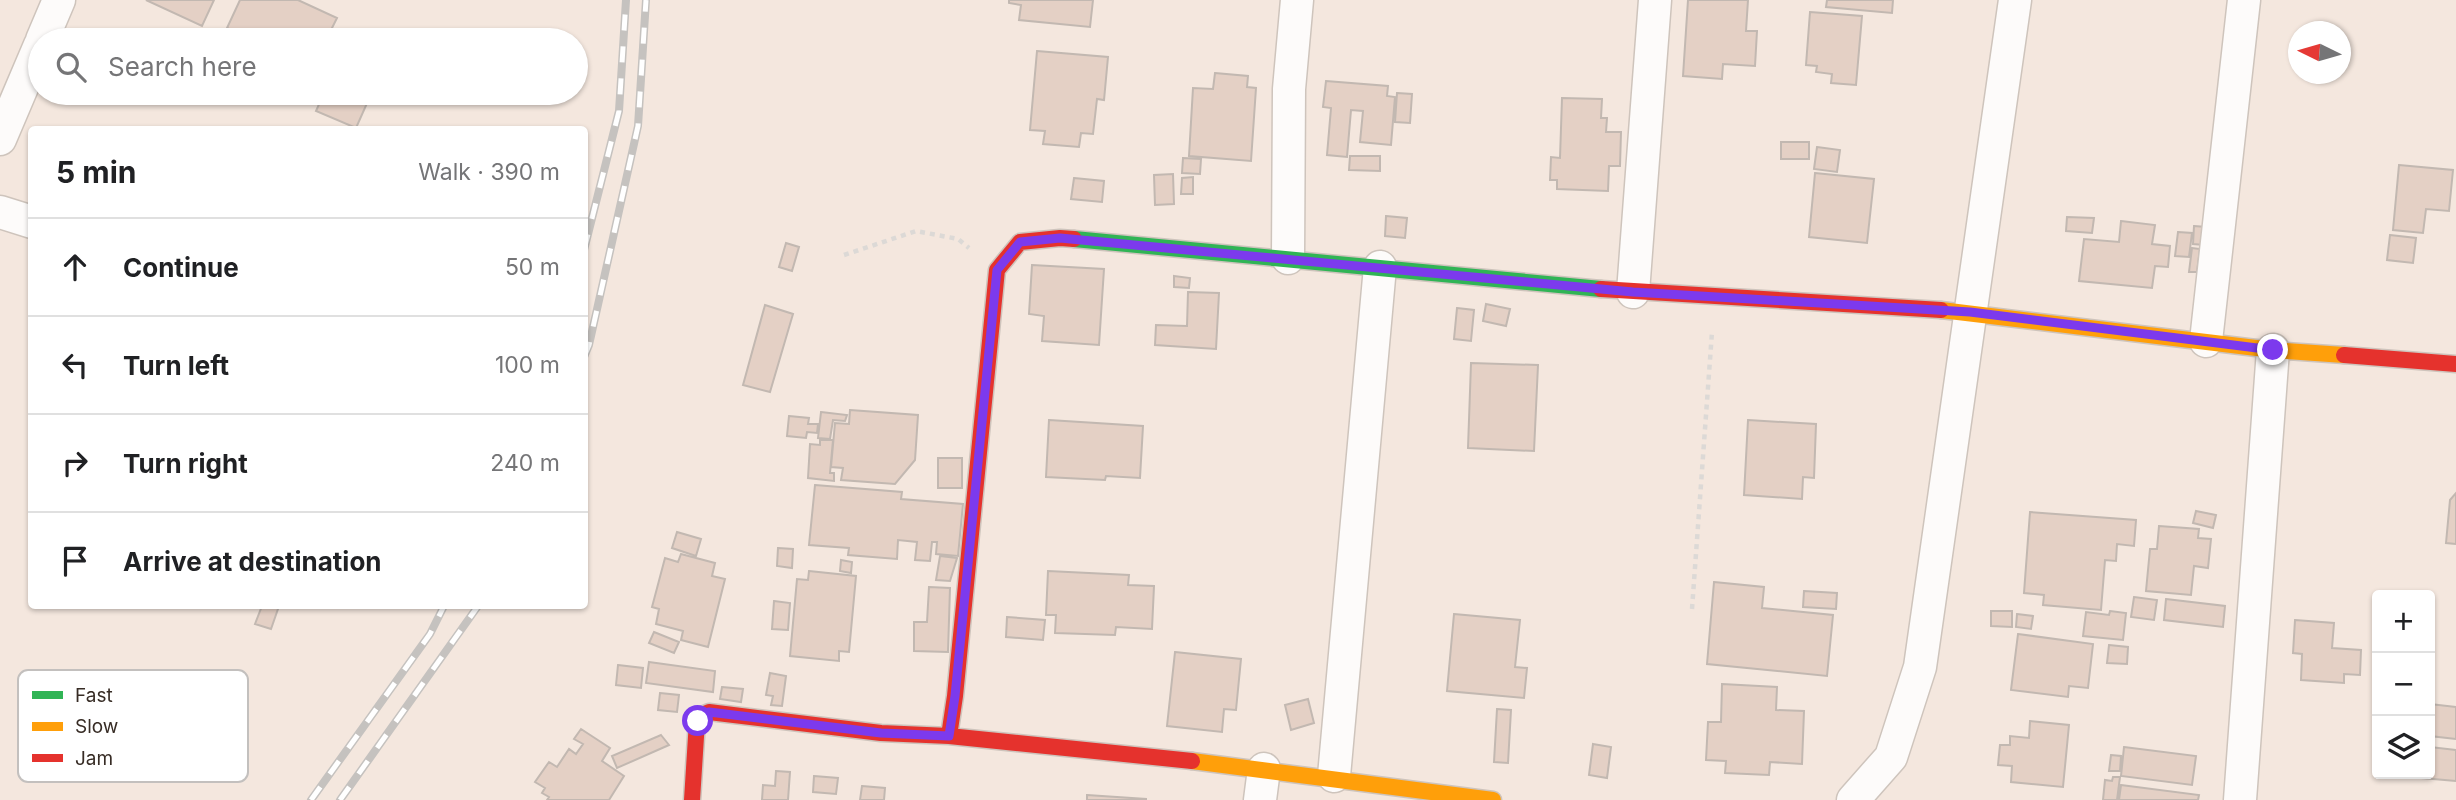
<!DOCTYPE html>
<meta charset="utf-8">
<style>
:root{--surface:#fff;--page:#f2f2f2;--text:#202124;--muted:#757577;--line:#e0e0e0}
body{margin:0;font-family:Inter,sans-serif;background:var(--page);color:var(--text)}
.controls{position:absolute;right:21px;bottom:21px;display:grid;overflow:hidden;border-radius:7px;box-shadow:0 2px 5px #0004}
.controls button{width:63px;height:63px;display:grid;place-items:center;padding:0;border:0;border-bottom:2px solid var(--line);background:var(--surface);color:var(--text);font:35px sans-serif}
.compass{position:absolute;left:2288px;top:21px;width:63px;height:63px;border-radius:50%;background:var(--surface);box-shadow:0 2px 5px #0004;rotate:275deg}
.stop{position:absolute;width:21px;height:21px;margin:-16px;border:5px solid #7c3aed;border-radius:50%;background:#fff}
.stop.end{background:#7c3aed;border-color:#fff;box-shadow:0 2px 7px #0008}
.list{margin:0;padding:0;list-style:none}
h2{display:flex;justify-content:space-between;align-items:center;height:91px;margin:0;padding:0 28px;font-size:30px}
h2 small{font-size:23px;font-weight:400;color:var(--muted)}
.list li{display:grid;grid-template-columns:46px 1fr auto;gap:21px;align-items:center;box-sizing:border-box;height:98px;padding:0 28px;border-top:2px solid var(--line)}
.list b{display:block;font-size:26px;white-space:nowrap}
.list em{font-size:23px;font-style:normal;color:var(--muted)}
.icon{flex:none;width:38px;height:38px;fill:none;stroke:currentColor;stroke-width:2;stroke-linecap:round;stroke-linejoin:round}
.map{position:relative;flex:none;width:2456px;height:800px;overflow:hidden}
.search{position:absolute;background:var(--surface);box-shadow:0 2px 5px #0004;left:28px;top:28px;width:560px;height:77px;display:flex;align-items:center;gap:18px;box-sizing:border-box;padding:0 24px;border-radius:38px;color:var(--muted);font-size:26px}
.panel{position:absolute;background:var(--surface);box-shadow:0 2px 5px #0004;left:28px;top:126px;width:560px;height:483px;border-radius:7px}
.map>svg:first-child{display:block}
.building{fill:#e4d0c5;stroke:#c2b8b1;stroke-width:2}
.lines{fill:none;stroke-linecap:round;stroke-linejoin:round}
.street-casing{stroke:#cec4bc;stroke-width:35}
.fast-casing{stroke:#cec4bc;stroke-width:19}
.slow-casing{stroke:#cec4bc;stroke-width:19}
.jam-casing{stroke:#cec4bc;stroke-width:19}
.path{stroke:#dcd9d6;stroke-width:4.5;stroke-dasharray:5 5;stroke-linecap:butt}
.street{stroke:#fdfbfa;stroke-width:32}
.fast{stroke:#30b455;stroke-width:16}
.slow{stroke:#ff9f0a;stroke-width:16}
.jam{stroke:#e5322d;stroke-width:16}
.rail-casing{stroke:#c5c2bf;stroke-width:8}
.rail{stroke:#fff;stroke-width:5;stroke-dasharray:16;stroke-linecap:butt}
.route{stroke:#7c3aed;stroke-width:9}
.key{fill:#fff;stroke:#c3c0be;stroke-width:2}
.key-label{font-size:19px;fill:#372c25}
</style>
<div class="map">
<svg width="2456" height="800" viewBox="0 0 2456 800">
<rect width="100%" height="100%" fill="#f4e7de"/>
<path class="building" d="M146 0H214L202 26Z
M240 0H298L337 18 326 40H254L227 28Z
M1009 0H1093L1090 27 1019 20 1021 5 1009 3Z
M1688 0H1748L1746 31H1757L1755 66 1723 64 1722 79 1683 76Z
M1827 0H1893L1892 13 1826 7Z
M1810 12 1862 16 1856 85 1831 83 1832 74 1816 72 1817 66 1806 65Z
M1037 51 1108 57 1104 100 1097 99 1093 134 1081 133 1079 147 1043 144 1045 131 1030 130Z
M1215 73 1248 76 1247 87 1256 88 1251 161 1189 156 1193 88 1213 89Z
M1326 81 1388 86 1387 96 1395 97 1391 145 1360 142 1363 111 1351 110 1347 157 1327 155 1331 108 1323 107Z
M324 93H350L368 101 356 128 316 111Z
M1397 93 1412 94 1410 123 1395 122Z
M1562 98 1602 99 1601 118H1607L1606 132H1621L1620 166H1609L1608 191 1557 189V180H1550L1551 157 1560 158Z
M1781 142H1809V159H1781Z
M1817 147 1840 150 1837 172 1814 169Z
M1350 156H1380V171L1349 170Z
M1183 158 1201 159 1200 174 1182 173Z
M2399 165 2453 170 2449 211 2426 209 2423 233 2393 230Z
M1815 173 1874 179 1867 243 1809 237Z
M1173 174 1174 204 1155 205 1154 175Z
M1193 177V194H1181L1182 178Z
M1074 178 1104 181 1102 202 1071 199Z
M1386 216 1407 218 1405 238 1385 236Z
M2067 217 2094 218 2092 233 2066 231Z
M2121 221 2155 225 2152 244 2170 246 2168 267 2155 266 2152 288 2079 281 2084 239 2119 242Z
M2194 226 2206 227 2204 245 2193 244Z
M2178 232 2192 233 2189 257 2175 256Z
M2390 235 2416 238 2413 263 2387 260Z
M786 243 799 247 792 271 779 267Z
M2192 248 2200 249 2197 272H2189Z
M1032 265 1104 269 1099 345 1042 341 1044 316 1029 314Z
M1174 276 1190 278 1189 288 1174 287Z
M1188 292 1219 293 1216 349 1155 345 1156 325 1187 326Z
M1486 304 1510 309 1506 326 1483 321Z
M765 305 793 314 770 392 743 385Z
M1457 308 1474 310 1471 341 1454 339Z
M1471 363 1538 365 1534 451 1468 448Z
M850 410 918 415 915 460 895 484 841 480 843 468 831 467 835 423 849 424Z
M821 412 847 415 845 421 833 420 830 439 818 438Z
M789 416 809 418 808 424H818L817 433 807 432 806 438 787 436Z
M1049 420 1143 426 1140 478 1106 476 1105 480 1046 477Z
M1748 420 1816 424 1814 478 1803 477 1802 499 1744 495Z
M820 440H833L830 473H834V481L808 478 810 444 820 445Z
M938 458H962V488H938Z
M815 485 902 492 901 499 963 504 958 556 936 554 937 542H932L930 561 915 560 917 542 898 540 897 559 848 555 849 548 809 545Z
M2456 493V544L2446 543 2450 500Z
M2196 511 2216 515 2213 528 2193 523Z
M2030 512 2136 520 2134 546 2117 544 2116 561 2105 560 2101 610 2043 605 2044 595 2024 593Z
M2159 526 2199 529 2198 538 2211 539 2208 568 2194 566 2191 595 2146 591 2150 549H2157Z
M677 532 701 539 696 556 672 548Z
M778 548 793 549 792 568 777 566Z
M681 554 715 563 712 576 725 579 708 647 681 640 683 631 656 624 659 609 652 607 665 558 678 562Z
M940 556 957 558 950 581 936 580Z
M841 560 852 562 851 573 840 571Z
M809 571 856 576 849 652 839 651V661L790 656 797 579 808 580Z
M1048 571 1129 575 1128 585 1154 586 1152 629 1116 627 1115 635 1055 633 1056 615H1046Z
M1714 582 1764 587 1762 608 1833 615 1827 676 1707 664Z
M929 587 950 588 948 652 914 651V622H927Z
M1804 591 1837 593 1836 609 1803 607Z
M2134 597 2157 600 2154 620 2131 617Z
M2166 599 2225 606 2223 627 2164 620Z
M774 601 790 603 788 630 772 629Z
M262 606H279L271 629 255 624Z
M1991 611H2012V627L1991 626Z
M2110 611 2126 613 2123 640 2083 636 2086 612 2109 615Z
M1454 614 1520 620 1515 667 1527 668 1524 698 1447 691Z
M2017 614 2033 616 2031 629 2016 627Z
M1007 617 1045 620 1043 640 1006 637Z
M2295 620 2334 623 2332 648 2361 650 2360 675 2344 674V683L2301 680 2302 654 2293 653Z
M654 632 679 642 674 653 649 643Z
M2018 634 2093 644 2088 688 2069 686 2068 697 2011 690Z
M2109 645 2128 647 2127 664 2107 663Z
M1175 652 1241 659 1236 710 1224 709 1222 732 1167 726Z
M649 662 715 671 713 692 646 683Z
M618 665 643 668 641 688 616 685Z
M770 673 786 676 782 706 771 705 773 696 766 695Z
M1722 684 1777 687 1776 710 1804 711 1802 764 1770 762 1769 775 1725 773 1726 761 1706 760 1708 722H1721Z
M722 687 743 689 741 702 720 699Z
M660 693 679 695 677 712 658 710Z
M1308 699 1314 723 1291 730 1285 705Z
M2430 704 2456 707V739L2430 736Z
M1497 709 1511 710 1508 763 1494 762Z
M2030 721 2069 725 2063 787 2011 782 2012 766 1998 765 2000 745H2010V736L2029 738Z
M581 729 610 748 602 761 624 776 609 800H547L549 797 542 793 545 788 535 782 549 762 557 767 569 749 576 754 583 744 574 739Z
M661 735 669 745 617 768 612 756Z
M1593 744 1611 747 1607 778 1589 775Z
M2124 747 2196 756 2192 785 2121 776Z
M2430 747 2456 750V781L2422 778V774H2430Z
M2111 755 2121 756 2120 771H2109Z
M776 771 790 772 788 800H762L763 785 775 786Z
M814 776 838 778 836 794 813 792Z
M2113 777H2120L2117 800H2103L2105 780 2112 781Z
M2121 785 2199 795 2198 800H2119Z
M862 786 885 788 884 800H860Z
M1087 795 1146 799V800H1087Z"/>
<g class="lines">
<g class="street-casing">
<path id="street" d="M42 40 59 0
M0 139 40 45
M0 212 32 222
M1288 258 1289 89 1297 0
M1633 292 1655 0
M2206 341 2244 0
M1334 776 1380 267
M1260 800 1264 769
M1853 800 1891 757 1920 667 2015 0
M2240 800 2273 350"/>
</g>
<g class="fast-casing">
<path id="fast" d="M1074 239 1601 289"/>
</g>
<g class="slow-casing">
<path id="slow" d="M1941 310 2273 350 2344 355
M1192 761 1493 800"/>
</g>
<g class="jam-casing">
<path id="jam" d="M1601 289 1941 310
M2344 355 2456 364
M949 736 955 696 997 270 1020 242 1060 238 1074 239
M692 800 697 721 702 715 709 712 881 733 949 736 1192 761"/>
</g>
<path class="path" d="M844 255 916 231 958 239 969 248
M1692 609 1712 332"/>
<use href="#street" class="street"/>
<use href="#fast" class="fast"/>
<use href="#slow" class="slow"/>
<use href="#jam" class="jam"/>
<g class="rail-casing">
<path id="rail" d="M584 250 619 111 626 0
M584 357 589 345 638 126 646 0
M311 800 430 634 444 606
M340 800 478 606"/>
</g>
<use href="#rail" class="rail"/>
</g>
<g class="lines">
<path class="route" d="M698 721 702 715 709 712 881 733 949 736 955 696 997 270 1020 242 1060 238 1633 292 1970 312 2273 350"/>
</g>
<rect x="18" y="670" width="230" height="112" rx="10" class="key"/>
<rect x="32" y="691" width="31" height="8" fill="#30b455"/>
<rect x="32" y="722" width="31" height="9" fill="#ff9f0a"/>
<rect x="32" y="754" width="31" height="8" fill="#e5322d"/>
<g class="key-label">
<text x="75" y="702">Fast</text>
<text x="75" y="733">Slow</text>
<text x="75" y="765">Jam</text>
</g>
</svg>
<div class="controls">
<button>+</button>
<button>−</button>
<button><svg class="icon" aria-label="layers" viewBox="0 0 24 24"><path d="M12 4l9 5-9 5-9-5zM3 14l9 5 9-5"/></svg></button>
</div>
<svg class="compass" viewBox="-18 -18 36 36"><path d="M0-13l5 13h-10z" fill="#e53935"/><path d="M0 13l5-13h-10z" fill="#757577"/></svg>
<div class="stop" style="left:698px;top:721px"></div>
<div class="stop end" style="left:2273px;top:350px"></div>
<div class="search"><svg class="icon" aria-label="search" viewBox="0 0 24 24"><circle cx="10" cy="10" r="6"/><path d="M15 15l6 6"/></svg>Search here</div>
<section class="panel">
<h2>5 min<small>Walk · 390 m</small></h2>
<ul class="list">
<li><svg class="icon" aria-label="ahead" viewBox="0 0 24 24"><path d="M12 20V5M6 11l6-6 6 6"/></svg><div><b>Continue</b></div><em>50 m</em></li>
<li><svg class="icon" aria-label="left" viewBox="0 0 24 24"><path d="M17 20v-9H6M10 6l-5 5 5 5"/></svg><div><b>Turn left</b></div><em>100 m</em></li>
<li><svg class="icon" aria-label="right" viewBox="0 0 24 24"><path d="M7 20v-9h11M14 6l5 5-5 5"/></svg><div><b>Turn right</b></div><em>240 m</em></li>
<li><svg class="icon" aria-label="arrive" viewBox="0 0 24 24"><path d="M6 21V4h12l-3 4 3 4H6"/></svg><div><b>Arrive at destination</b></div></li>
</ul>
</section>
</div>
